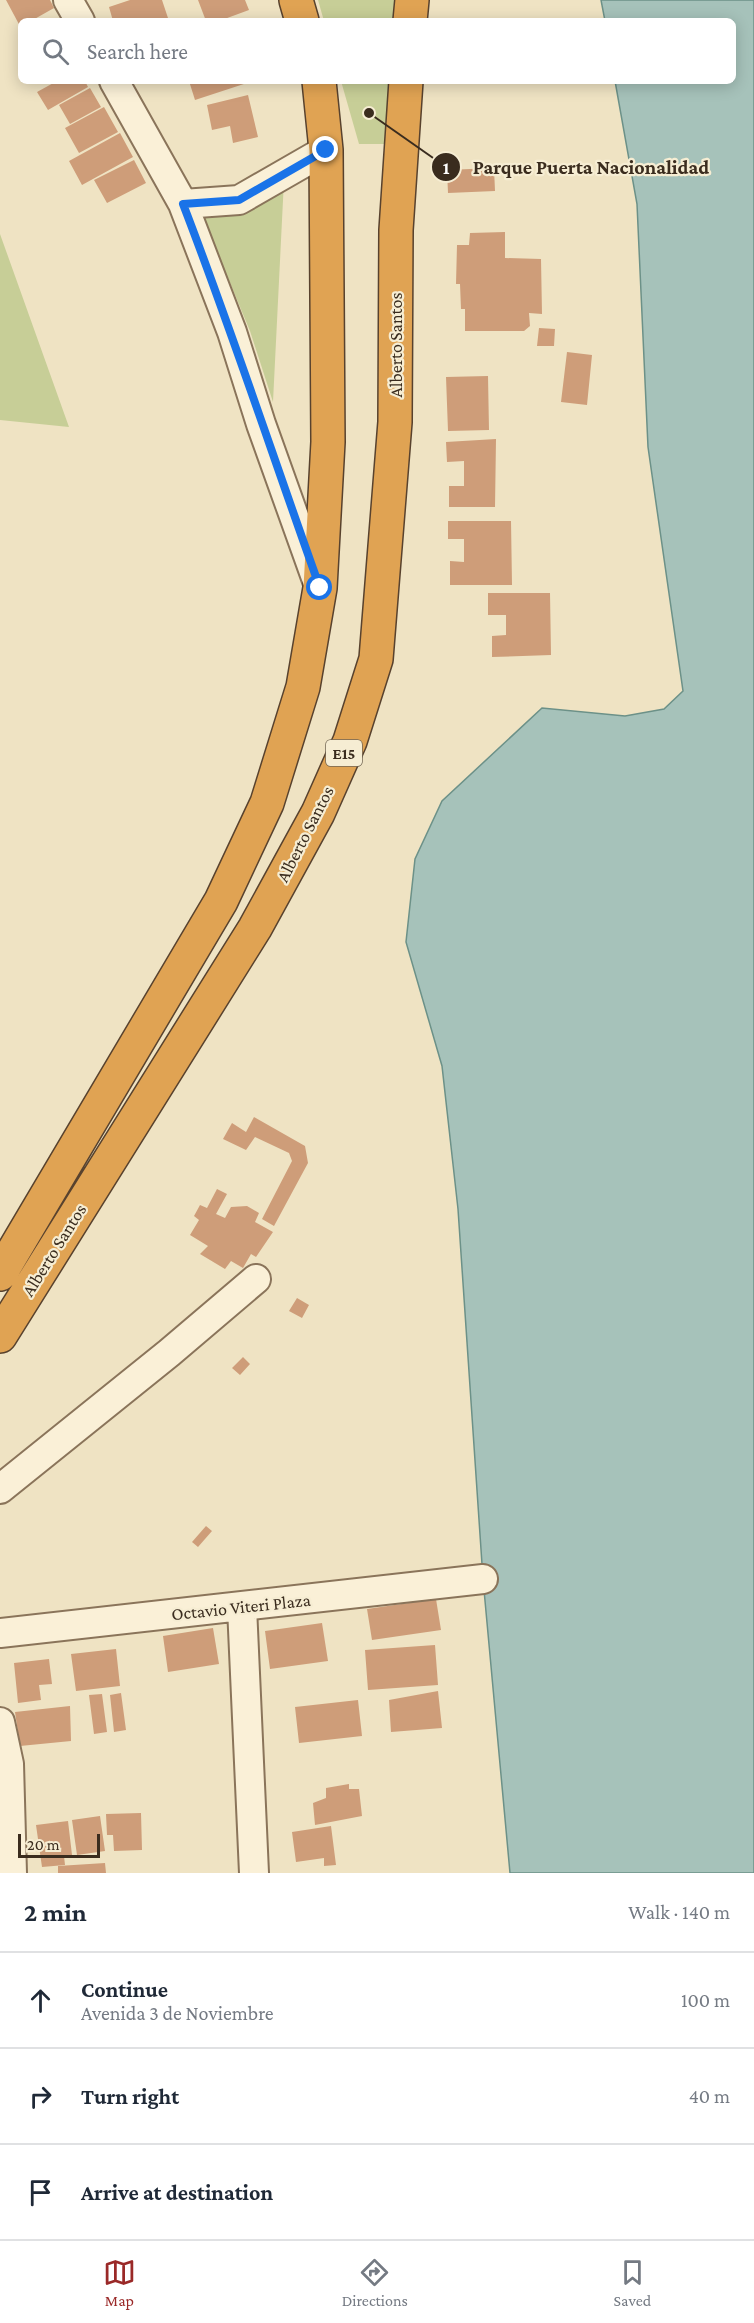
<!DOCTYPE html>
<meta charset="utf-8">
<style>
:root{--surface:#fff;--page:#f6f6f7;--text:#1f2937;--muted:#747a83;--line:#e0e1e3;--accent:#9a2928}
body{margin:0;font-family:"Crimson Pro",serif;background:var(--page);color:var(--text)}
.scale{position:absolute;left:18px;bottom:15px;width:82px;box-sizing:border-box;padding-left:6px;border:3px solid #3a2c1e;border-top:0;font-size:16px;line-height:21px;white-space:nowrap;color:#3a2c1e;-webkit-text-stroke:4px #f6edd3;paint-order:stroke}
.stop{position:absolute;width:18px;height:18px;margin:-14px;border:4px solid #1a73e8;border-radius:50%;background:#fff}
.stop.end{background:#1a73e8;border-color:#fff;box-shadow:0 2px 6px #0008}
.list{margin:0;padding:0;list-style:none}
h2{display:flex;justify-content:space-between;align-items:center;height:78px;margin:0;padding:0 24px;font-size:26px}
h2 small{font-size:20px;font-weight:400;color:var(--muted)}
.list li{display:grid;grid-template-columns:39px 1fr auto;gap:18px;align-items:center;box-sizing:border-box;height:96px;padding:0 24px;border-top:2px solid var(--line)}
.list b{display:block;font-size:22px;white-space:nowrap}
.list p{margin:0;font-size:20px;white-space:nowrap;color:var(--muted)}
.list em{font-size:20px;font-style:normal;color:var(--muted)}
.icon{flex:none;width:33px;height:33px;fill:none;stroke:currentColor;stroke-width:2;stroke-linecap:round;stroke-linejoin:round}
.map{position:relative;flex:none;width:754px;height:1873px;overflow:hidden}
.search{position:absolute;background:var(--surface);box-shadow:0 3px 15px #0003;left:18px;right:18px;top:18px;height:66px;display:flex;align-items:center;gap:15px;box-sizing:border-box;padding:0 21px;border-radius:9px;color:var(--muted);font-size:22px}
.sheet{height:366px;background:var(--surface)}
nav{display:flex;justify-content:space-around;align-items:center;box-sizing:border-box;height:84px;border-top:2px solid var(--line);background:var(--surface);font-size:16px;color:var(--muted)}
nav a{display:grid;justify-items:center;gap:3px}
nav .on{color:var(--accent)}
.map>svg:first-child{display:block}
.green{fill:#c7ce97}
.water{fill:#a6c2ba;stroke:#6c9188;stroke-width:1.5}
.building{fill:#ce9d79}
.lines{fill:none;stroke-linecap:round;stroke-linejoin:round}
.minor-casing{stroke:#8a745a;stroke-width:32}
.highway-casing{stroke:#58422e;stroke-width:36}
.minor{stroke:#faf0d7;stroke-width:28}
.highway{stroke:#e0a353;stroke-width:33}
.route{stroke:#1a73e8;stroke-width:8}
.labels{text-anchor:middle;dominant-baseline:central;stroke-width:4.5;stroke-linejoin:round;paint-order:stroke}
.shield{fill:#f6edd3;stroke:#726654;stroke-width:1.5}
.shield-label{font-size:16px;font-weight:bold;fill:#3a2c1e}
.street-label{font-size:18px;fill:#3a2c1e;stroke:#f6edd3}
.leader{fill:none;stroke:#3a2c1e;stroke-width:2}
.callout-dot{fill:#3a2c1e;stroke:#f6edd3;stroke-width:2}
.mark-label{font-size:18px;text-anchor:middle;font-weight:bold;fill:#fff}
.callout-label{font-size:20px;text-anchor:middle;font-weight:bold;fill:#3a2c1e;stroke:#f6edd3;stroke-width:4.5;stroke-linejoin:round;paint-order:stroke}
</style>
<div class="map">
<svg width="754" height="1873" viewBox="0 0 754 1873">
<rect width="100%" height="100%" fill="#efe3c3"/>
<path class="green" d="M318 0H396L395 21H324Z
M341 81H390L385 144H359Z
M284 180 273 402 250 331 201 213Z
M0 234 69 427 0 420Z"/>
<path class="water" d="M601 0H754V1873H510L483 1579 458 1209 442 1066 406 942 415 859 442 801 542 708 625 716 664 709 683 691 648 447 637 204 615 81H733V21H605Z"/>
<path class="building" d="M6 0H50L54 8 31 21H21V28Z
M130 0H162L169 21H113L109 7Z
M198 0H245L249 10 219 21H206Z
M57 81H85L88 87 48 110 37 92Z
M189 81H253L195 100Z
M90 88 101 107 70 124 59 105Z
M248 95 258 137 233 143 230 126 212 130 207 105Z
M104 107 118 132 79 153 65 128Z
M120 133 133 157 82 185 69 161Z
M134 160 146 183 107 203 94 180Z
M494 168 495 191 448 193 447 170Z
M505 232V258L541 259 542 314 529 313 530 326 524 331H465V309H461L460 284H456L457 245H469L470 233Z
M539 328 555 329 554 346H537Z
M567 352 592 355 587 405 561 402Z
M488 376 489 430 448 431 446 377Z
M496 439 495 507H449V486H464V461L447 462 446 442Z
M448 521H511L512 585H450V561L464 562V539H448Z
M488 593H550L551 655 492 657V636L506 635V615H488Z
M254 1117 305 1146 308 1163 274 1226 262 1219 292 1161 289 1153 255 1137 246 1150 223 1139 232 1123 246 1132Z
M217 1189 227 1194 216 1214 225 1218 231 1207 247 1206 259 1213 255 1222 273 1232 256 1257 251 1254 243 1268 231 1261 225 1269 200 1254 208 1246 190 1235 199 1220 194 1216 200 1205 207 1208Z
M297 1298 309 1305 302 1318 289 1311Z
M243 1357 250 1364 240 1375 232 1368Z
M206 1526 212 1531 198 1547 192 1542Z
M436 1599 441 1630 372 1640 367 1609Z
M322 1623 328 1661 270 1669 265 1631Z
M213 1628 219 1664 168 1672 163 1636Z
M435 1645 438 1685 368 1690 365 1650Z
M116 1649 120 1686 76 1691 71 1654Z
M49 1659 52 1684 39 1685 41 1700 18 1703 14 1663Z
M438 1691 442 1728 391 1732 389 1700Z
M121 1693 126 1730 114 1732 110 1695Z
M102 1694 107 1732 94 1734 89 1695Z
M358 1700 362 1736 299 1743 295 1707Z
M70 1706 71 1741 20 1746 15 1712Z
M349 1784V1789H359L362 1816 315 1825 313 1803 326 1798V1788Z
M141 1813 142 1850 114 1851 113 1835H107L106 1814Z
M100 1816 105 1851 77 1855 72 1820Z
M68 1821 72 1855 64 1856 65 1865 42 1867 36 1825Z
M331 1826 336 1865 324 1866V1858L296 1862 292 1832Z
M105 1863 106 1873H58V1866Z"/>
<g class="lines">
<g class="minor-casing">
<path id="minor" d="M68 0 80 21
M114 81 183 204 232 332 261 424 319 586
M183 204 239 200 326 150
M0 1489 169 1353 256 1279
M242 1607 254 1873
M0 1633 483 1579
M0 1722 9 1764 12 1873"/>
</g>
<g class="highway-casing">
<path id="highway" d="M296 0 302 21
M410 21 412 0
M0 1274 221 901 267 803 303 687 320 588 328 442 326 150 319 81
M0 1336 255 928 318 813 350 741 376 659 395 422 396 230 406 81"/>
</g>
<use href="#minor" class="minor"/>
<use href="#highway" class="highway"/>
</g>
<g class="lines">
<path class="route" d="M320 588C274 460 232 331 183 204L239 200 326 150"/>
</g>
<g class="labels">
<rect class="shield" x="326" y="740" width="36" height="26" rx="4.5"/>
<g class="shield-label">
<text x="344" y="753">E15</text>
</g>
<g class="street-label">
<text transform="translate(396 345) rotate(-90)">Alberto Santos</text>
<text transform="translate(305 834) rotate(-63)">Alberto Santos</text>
<text transform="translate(54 1250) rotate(-58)">Alberto Santos</text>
<text transform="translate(241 1607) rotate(-6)">Octavio Viteri Plaza</text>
</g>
</g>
<path class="leader" d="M369 113L446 167"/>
<g class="callout-dot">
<circle cx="369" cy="113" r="6"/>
<circle cx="446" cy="167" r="15"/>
</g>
<g class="mark-label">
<text x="446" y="174">1</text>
</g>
<g class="callout-label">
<text x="591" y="174">Parque Puerta Nacionalidad</text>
</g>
</svg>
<div class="scale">20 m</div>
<div class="stop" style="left:320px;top:588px"></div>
<div class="stop end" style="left:326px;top:150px"></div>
<div class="search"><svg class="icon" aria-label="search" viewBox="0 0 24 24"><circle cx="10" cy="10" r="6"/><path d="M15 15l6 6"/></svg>Search here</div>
</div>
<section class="sheet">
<h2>2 min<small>Walk · 140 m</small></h2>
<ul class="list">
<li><svg class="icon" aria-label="ahead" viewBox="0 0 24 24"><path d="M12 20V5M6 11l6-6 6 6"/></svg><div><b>Continue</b><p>Avenida 3 de Noviembre</p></div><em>100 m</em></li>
<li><svg class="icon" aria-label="right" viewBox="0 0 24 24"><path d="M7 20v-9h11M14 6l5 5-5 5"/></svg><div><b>Turn right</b></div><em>40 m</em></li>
<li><svg class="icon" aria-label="arrive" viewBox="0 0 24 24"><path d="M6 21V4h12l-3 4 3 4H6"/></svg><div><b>Arrive at destination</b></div></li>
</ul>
</section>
<nav>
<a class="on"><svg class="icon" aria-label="map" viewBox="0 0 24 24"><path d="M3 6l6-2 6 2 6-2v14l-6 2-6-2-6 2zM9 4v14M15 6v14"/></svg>Map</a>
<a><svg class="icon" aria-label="directions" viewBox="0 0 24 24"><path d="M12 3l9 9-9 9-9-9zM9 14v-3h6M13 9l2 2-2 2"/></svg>Directions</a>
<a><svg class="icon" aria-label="saved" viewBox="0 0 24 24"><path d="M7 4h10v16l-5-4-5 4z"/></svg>Saved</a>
</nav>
